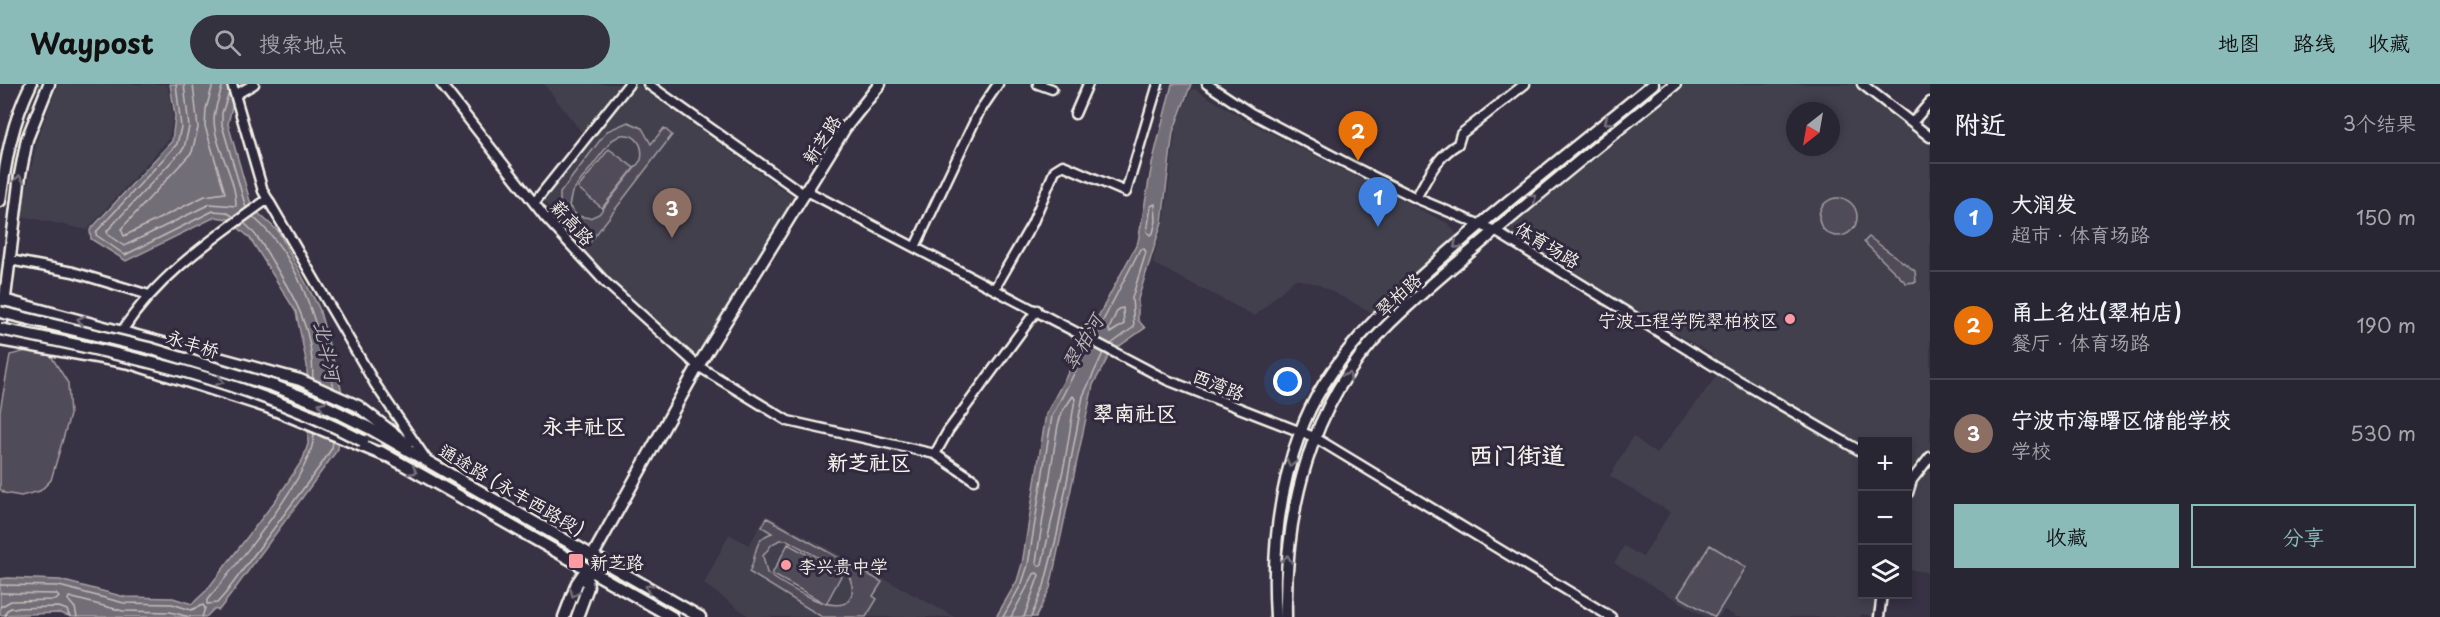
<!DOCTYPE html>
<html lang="zh">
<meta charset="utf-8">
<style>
:root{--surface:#292633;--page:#35323f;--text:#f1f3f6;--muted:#a5a5ac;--line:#45434e;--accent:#8bbbb9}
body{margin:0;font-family:"Playpen Sans","LXGW WenKai TC",sans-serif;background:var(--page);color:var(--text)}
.controls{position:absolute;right:18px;bottom:18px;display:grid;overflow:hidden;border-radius:0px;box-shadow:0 3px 9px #0003}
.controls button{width:54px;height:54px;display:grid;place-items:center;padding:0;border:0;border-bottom:2px solid var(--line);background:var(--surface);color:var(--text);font:30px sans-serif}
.compass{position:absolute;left:1786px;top:18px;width:54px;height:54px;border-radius:50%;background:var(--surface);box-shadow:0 3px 9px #0003;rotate:211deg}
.you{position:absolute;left:1288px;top:298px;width:21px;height:21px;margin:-15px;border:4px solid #fff;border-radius:50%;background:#1a73e8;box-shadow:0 0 0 9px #1a73e833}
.badge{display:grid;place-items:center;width:39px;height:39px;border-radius:50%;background:var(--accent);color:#fff;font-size:20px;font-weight:700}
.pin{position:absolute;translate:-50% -50px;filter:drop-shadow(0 2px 3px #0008)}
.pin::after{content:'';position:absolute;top:32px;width:21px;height:18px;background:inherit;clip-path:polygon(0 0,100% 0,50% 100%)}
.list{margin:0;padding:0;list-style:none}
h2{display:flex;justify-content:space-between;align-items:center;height:78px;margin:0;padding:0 24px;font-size:26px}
h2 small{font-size:20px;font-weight:400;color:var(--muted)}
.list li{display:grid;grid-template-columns:39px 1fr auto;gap:18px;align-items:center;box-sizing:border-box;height:108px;padding:0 24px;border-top:2px solid var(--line)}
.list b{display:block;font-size:22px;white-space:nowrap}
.list p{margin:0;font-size:20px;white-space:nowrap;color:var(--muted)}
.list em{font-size:20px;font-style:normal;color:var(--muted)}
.actions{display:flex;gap:12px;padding:18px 24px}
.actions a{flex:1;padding:14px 0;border:2px solid var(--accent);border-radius:0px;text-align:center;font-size:21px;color:var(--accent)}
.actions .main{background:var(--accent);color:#111}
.icon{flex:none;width:33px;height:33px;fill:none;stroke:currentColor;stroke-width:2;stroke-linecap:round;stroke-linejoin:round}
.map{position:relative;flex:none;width:1930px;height:533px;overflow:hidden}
header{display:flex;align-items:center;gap:36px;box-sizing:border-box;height:84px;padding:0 30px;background:var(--accent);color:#111}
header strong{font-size:28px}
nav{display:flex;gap:33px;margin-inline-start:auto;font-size:21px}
.search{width:420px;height:54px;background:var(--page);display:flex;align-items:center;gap:15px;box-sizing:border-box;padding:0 21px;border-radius:33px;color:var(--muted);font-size:22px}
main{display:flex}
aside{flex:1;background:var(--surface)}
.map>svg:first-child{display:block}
.built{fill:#433f4e;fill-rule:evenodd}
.green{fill:#504b59;stroke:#a29ea0;stroke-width:1.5;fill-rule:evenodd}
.water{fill:#726e77;stroke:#a6a2a4;stroke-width:1.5}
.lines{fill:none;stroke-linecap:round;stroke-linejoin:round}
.shore{stroke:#c0bdbb;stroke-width:1.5}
.minor-casing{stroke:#f4f1e8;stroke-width:13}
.major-casing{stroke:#f4f1e8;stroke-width:15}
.minor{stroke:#2f2a3d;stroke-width:8}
.major{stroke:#2f2a3d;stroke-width:10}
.major-bridge-casing{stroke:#f4f1e8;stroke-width:15;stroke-linecap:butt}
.major-bridge{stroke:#2f2a3d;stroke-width:10}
.oneway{stroke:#747079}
.poi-dot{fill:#ff9aa2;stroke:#2f2a3d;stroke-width:2}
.labels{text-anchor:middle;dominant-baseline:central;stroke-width:6;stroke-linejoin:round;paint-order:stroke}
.street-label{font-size:18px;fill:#f4f1e8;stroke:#2f2a3d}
.poi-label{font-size:18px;fill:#f4f1e8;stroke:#2f2a3d;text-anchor:start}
.water-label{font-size:20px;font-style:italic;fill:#bab6b5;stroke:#2f2a3d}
.quarter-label{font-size:21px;font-weight:bold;fill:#f4f1e8;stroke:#2f2a3d}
.district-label{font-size:24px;font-weight:bold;fill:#f4f1e8;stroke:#2f2a3d}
</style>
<header>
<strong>Waypost</strong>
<div class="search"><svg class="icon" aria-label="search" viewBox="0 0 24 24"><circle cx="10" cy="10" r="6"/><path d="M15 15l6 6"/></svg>搜索地点</div>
<nav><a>地图</a><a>路线</a><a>收藏</a></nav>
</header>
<main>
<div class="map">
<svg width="1930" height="533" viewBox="0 0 1930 533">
<rect width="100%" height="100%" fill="#373244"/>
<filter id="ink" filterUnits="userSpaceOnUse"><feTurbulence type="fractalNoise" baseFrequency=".0167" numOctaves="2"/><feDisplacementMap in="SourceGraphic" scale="12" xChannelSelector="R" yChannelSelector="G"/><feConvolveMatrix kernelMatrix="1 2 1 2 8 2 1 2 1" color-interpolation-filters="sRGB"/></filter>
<g filter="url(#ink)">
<path class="built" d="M58 0H167L173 32 169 55 87 146 21 132 38 53Z
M544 0H637L793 113 698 275 609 195 540 113 586 54Z
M1682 0H1854L1930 60V489L1908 485V358H1862V510L1878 511 1875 533 1862 530 1860 533H1736L1724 526 1719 533H1705L1614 479 1624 462 1643 473 1670 428 1610 392 1633 352 1656 370 1716 293 1711 270 1589 199 1518 155 1509 145ZM1795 27H1831V63H1795Z
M1195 5 1244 35 1449 140 1457 151 1454 159 1373 229 1317 200 1295 195 1255 232 1152 179 1165 133 1176 42 1191 6Z
M766 431 955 533H750L704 500 729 450 749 461Z"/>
<path class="green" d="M628 38 642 44 651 60 664 44 672 51 588 161 580 154 587 145 574 143 560 128V109L607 47ZM621 51C637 49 644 62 641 76L599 130 590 134 577 132 569 122 572 108 612 56Z
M609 65 634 84 602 124 578 104Z
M1819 133a19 19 0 1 1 38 0a19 19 0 1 1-38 0Z
M1869 153 1915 187 1916 198 1906 199 1864 158Z
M30 266 51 272 68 299 70 331 51 396 40 407 21 412 4 409 0 405V327L10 271Z
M767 434 882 498 873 512 877 515 866 533H822L749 488C758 473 751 456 772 449L762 443ZM780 456H787L848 490C852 498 855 508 849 516 835 533 782 500 767 489L763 472 772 460Z
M788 460 842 490 826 520 772 490Z
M1710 461 1746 483 1715 533 1678 512Z"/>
<path class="water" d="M170 0H237L228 40 250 117 257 128 278 147 319 224 342 308 338 365 229 513 219 526 214 525 206 533H73L59 529 0 531V495L8 494 60 496 125 513 173 514 192 520 206 507 278 413 303 375 308 360 307 281 296 228 250 154 228 135 215 133 126 177 91 155 90 146 172 57 175 32Z
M1172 0H1191L1173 48 1162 138 1138 215V236L1145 244 1111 268 1093 301 1050 504 1036 533H996L1017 497 1022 480 1046 330 1138 158 1152 80Z"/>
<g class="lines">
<path class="shore" d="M176 0 181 43 177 60 97 147 96 151 125 171 213 127 226 128 234 133
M184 0 189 43 184 64 107 147 108 151 124 162 210 120 236 122C236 92 215 65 214 36 214 25 220 11 223 0
M193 0 198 44 192 68 121 145 124 152 205 112 225 109 205 42 206 25 213 0
M229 8 222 29V41L246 124
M1155 120 1156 137 1153 149 1150 151 1147 148 1151 122Z
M253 133C303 175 317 244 334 304
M244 139C256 149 264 163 272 177 297 217 313 246 313 295
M1123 224 1124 240 1110 249 1109 245 1118 225Z
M1095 252 1135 175 1140 165H1144L1146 168 1132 214 1134 243 1111 260
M1073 312 1075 315 1065 377 1042 480 1039 482 1036 478 1058 341 1062 328Z
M314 350C314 389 234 484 207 516V520L217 519 225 510 323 378 332 364 333 357
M0 501 59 502 124 519 172 520 191 526 203 521 205 524 202 533
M0 509 56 510 59 513 56 516 11 517 0 523
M5 533 6 527 11 524 59 523 67 526 70 533
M77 533 75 524 68 516 69 513 123 527 170 528 190 533
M1003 533 1022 499 1028 481 1052 332 1089 261
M1011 533 1034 490 1037 489 1039 491 1024 533
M1031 533 1044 502 1057 451 1083 312 1103 269"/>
<g class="minor-casing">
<path id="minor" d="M232 0 263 107 375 300 426 375
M441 0 545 133 605 198 698 282 788 337 935 370 974 396
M648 0 805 111
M1038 0 1052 5
M1207 0 1251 29 1350 81 1416 114 1495 147 1714 282 1862 368
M1862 0 1930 53
M237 10 254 0
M1075 30 1088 0
M1912 39 1930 18
M807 107 1167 296 1314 353 1611 533
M1416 114C1428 93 1437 72 1458 60L1461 50 1525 0
M534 119 629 0
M915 163 979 28 998 0
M10 176 73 188 149 211
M995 204 1032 140 1055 86 1063 81 1126 108 1158 0
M122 247C159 190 214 154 268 115
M935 370 948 347 1037 226
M1908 409 1912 396 1930 373
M1879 533 1882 510"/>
</g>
<g class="major-casing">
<path id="major" d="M0 117C6 76 12 38 31 0
M0 215 300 296 358 322 407 360
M0 254 20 91 27 55 49 0
M0 256 130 279 267 323 386 372
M274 302 323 321 369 344 700 533
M381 368 672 533
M593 471 698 282 845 44 880 0
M564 533 577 499 586 486
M577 533 588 503 586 486
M1276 533C1272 471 1278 408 1300 349 1327 273 1393 217 1452 165 1517 108 1586 55 1653 0
M1286 533C1284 430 1309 321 1384 245 1416 212 1454 182 1489 152 1550 101 1612 50 1675 0"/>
</g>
<use href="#minor" class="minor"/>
<use href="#major" class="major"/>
<g class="major-bridge-casing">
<path id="major-bridge" d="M0 228 149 264 274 302
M0 245C125 270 249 297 363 357"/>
</g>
<use href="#major-bridge" class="major-bridge"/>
</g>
<defs><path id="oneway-chevron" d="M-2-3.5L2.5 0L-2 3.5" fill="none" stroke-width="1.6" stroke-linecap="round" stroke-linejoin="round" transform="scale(1.5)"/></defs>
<g class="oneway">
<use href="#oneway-chevron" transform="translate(1608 37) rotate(141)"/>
<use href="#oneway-chevron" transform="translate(19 95) rotate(-82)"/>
<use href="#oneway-chevron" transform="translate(1533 114) rotate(-40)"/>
<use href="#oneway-chevron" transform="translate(1457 161) rotate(139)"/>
<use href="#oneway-chevron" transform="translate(81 236) rotate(-165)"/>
<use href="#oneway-chevron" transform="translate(1348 292) rotate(-58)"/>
<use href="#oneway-chevron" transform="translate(220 297) rotate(17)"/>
<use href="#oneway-chevron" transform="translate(322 321) rotate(-157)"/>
<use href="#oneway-chevron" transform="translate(1291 379) rotate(106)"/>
<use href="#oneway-chevron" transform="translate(413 387) rotate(30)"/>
<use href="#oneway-chevron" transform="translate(1287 475) rotate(-83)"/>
<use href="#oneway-chevron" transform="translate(649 504) rotate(-150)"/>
<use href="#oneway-chevron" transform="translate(574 509) rotate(112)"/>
</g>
</g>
<g class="poi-dot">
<circle cx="1790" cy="235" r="6"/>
<rect x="568" y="469" width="16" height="16" rx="3"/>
<circle cx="786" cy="481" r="6"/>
</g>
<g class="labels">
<g class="street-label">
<text transform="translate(821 55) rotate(-57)">新芝路</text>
<text transform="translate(573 138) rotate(48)">薪高路</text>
<text transform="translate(1548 160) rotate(31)">体育场路</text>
<text transform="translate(1398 210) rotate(-42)">翠柏路</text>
<text transform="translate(193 259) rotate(17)">永丰桥</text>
<text transform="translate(1219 300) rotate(22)">西湾路</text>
<text transform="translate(512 405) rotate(30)">通途路 (永丰西路段)</text>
</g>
<g class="poi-label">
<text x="1778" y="235" text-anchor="end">宁波工程学院翠柏校区</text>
<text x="590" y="477">新芝路</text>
<text x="798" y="481">李兴贵中学</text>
</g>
<g class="water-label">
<text transform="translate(1082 258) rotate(-59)">翠柏河</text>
<text transform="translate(328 267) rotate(78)">北斗河</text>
</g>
<g class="quarter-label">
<text x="1135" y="328">翠南社区</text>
<text x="584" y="341">永丰社区</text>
<text x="869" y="377">新芝社区</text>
</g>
<g class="district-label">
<text x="1517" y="370">西门街道</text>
</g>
</g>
</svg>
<div class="controls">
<button>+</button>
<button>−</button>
<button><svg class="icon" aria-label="layers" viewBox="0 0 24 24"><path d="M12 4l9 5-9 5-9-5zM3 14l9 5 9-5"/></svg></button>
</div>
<svg class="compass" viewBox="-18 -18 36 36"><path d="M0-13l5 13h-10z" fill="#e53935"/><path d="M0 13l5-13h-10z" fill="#a5a5ac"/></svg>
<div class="you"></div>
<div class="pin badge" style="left:1378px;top:143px;background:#3f7fe0">1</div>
<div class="pin badge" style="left:1358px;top:77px;background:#e8710a">2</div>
<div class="pin badge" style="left:672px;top:154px;background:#8d6e63">3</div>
</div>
<aside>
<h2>附近<small>3个结果</small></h2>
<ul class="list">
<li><span class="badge" style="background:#3f7fe0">1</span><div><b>大润发</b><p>超市 · 体育场路</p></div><em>150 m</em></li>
<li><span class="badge" style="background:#e8710a">2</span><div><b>甬上名灶(翠柏店)</b><p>餐厅 · 体育场路</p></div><em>190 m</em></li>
<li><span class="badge" style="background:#8d6e63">3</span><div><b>宁波市海曙区储能学校</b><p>学校</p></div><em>530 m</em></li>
</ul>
<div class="actions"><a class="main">收藏</a><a>分享</a></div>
</aside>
</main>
